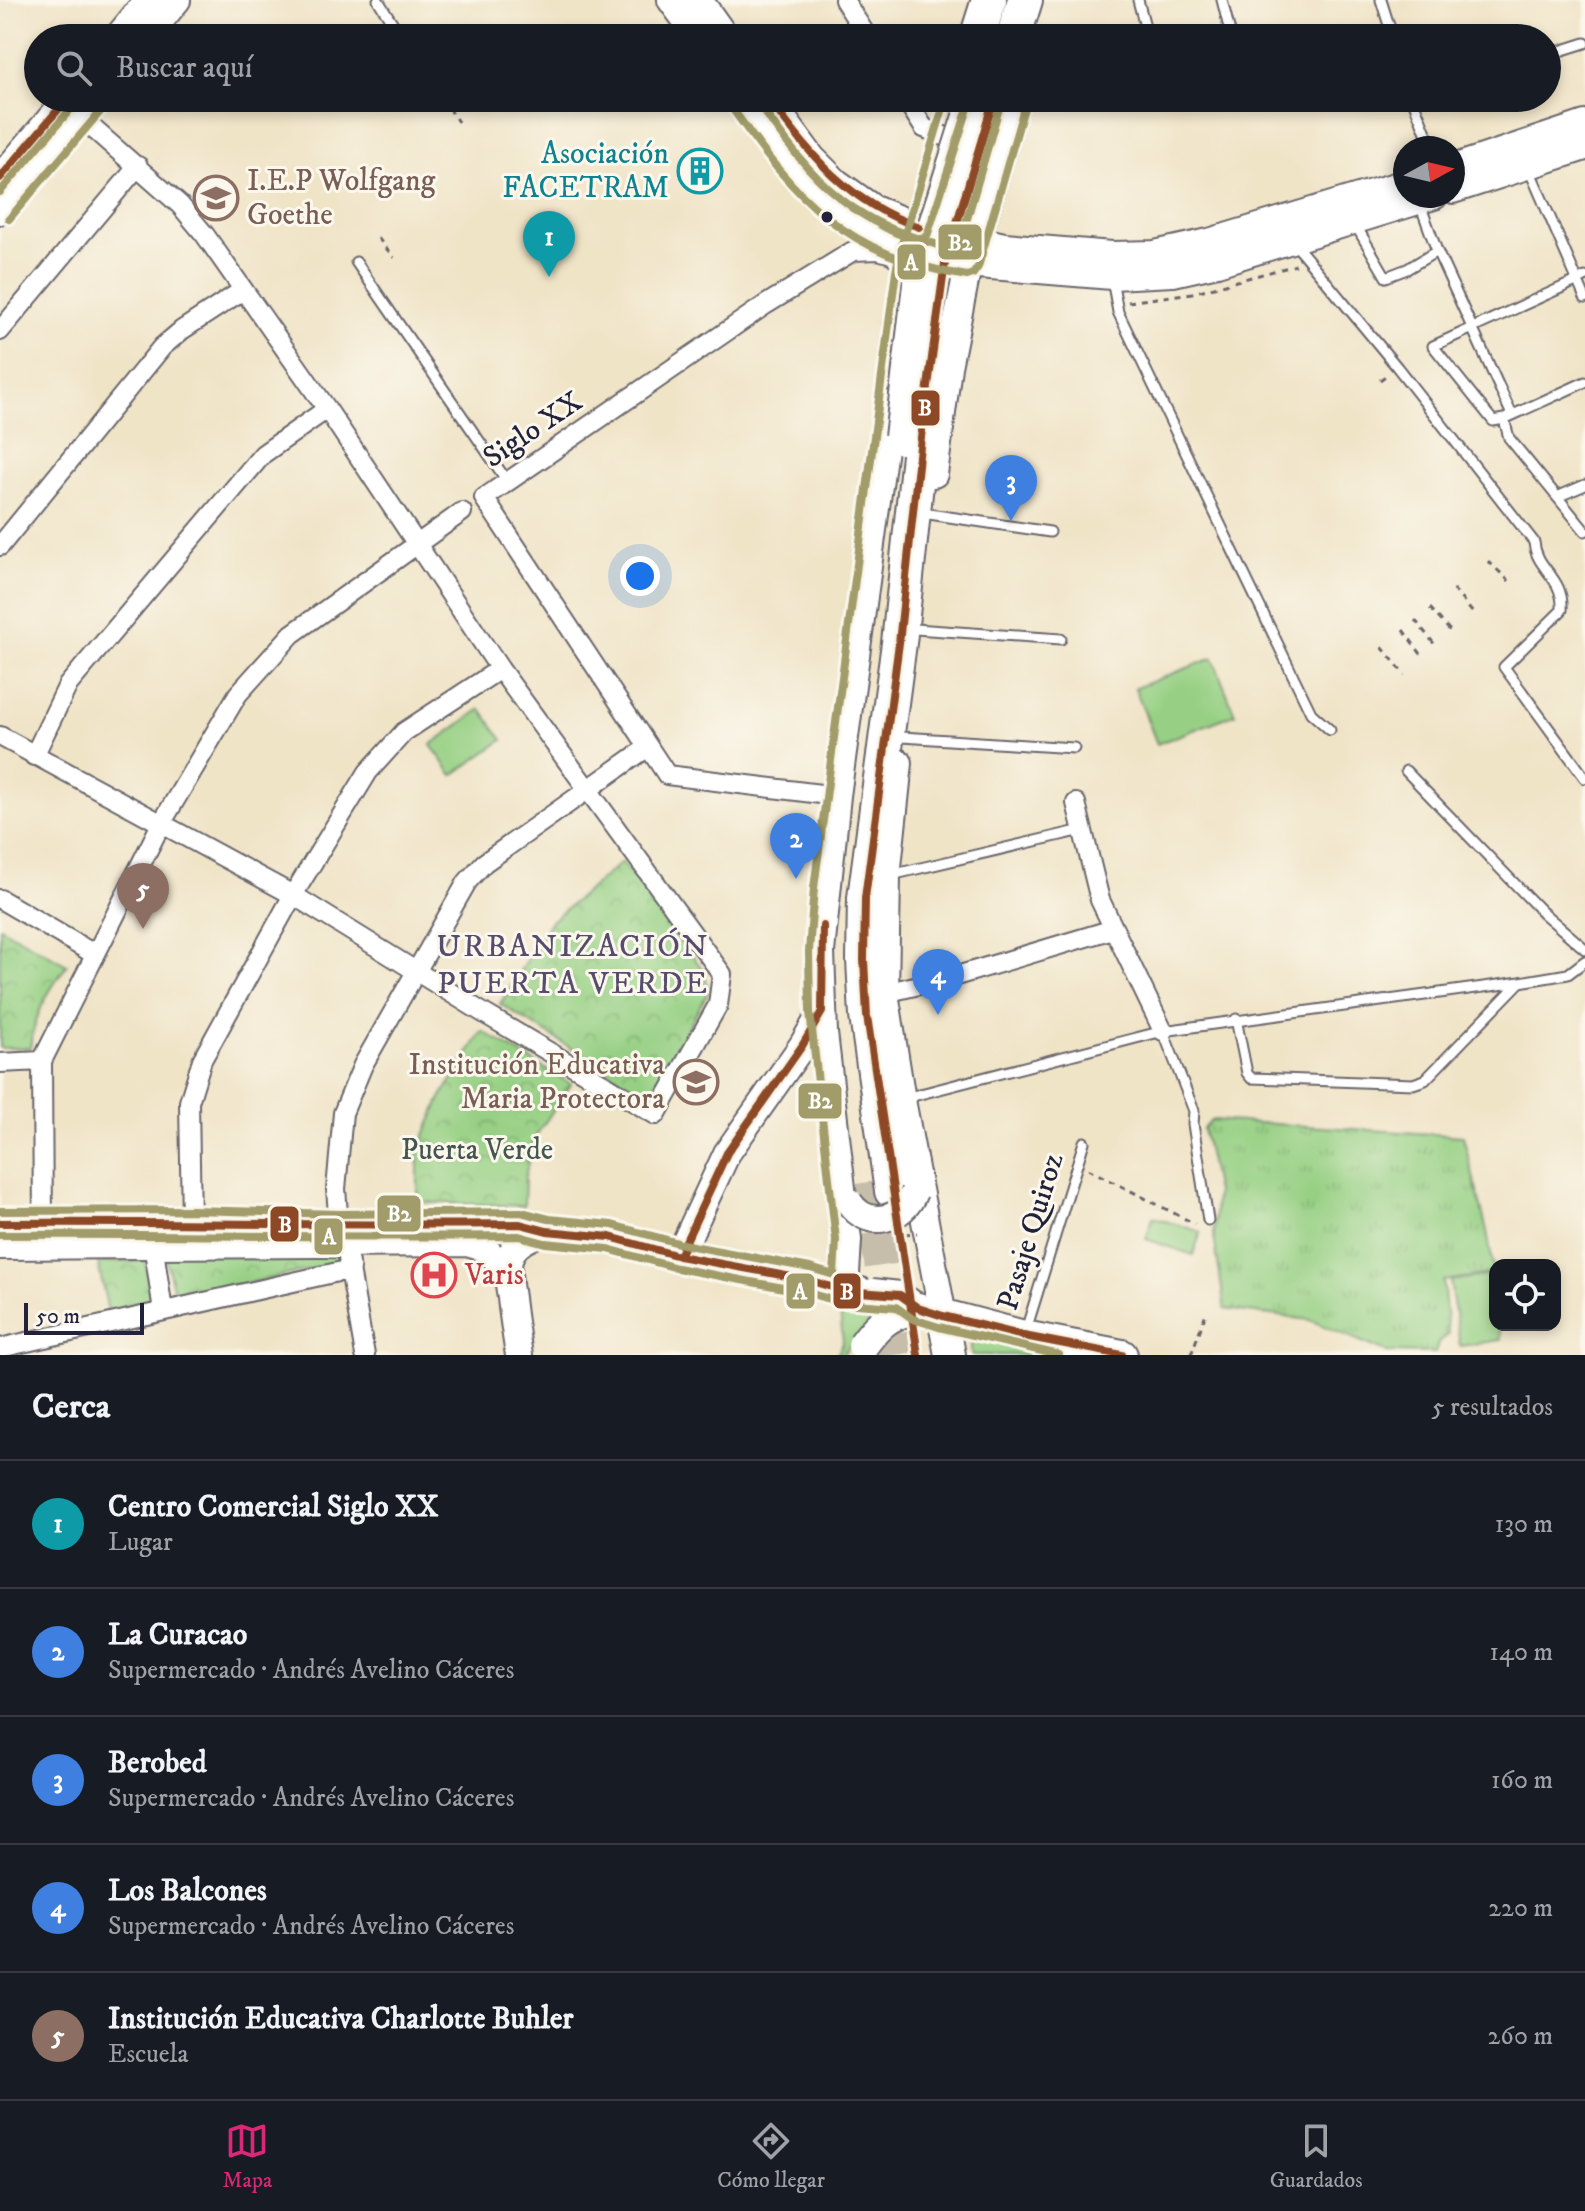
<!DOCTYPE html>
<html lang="es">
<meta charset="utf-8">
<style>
:root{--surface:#171b24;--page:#20242c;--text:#f1f3f6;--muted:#9ea1a6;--line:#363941;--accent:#db2777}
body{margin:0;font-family:"IM FELL DW Pica",serif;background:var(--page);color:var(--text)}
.controls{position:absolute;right:24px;bottom:24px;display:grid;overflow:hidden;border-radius:16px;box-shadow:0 4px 12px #0003}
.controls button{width:72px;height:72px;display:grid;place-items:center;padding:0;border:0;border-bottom:2px solid var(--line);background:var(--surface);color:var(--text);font:40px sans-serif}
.compass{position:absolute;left:1393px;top:136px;width:72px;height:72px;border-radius:50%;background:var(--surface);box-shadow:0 4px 12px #0003;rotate:82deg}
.scale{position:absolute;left:24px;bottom:20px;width:120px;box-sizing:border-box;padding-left:8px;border:4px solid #22223b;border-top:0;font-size:22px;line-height:28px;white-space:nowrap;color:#22223b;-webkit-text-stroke:6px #fbf7ec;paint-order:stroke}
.you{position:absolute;left:640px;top:576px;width:28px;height:28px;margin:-20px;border:6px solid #fff;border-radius:50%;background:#1a73e8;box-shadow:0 0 0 12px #1a73e833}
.badge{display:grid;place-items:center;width:52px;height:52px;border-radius:50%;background:var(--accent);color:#fff;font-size:26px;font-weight:700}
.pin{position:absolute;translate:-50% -66px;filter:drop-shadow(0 2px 4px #0008)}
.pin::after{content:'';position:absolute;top:42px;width:28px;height:24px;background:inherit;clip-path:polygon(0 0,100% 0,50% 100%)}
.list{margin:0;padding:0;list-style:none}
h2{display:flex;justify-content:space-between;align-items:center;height:104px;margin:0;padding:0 32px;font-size:34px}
h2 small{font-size:26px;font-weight:400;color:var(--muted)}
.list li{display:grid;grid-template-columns:52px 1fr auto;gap:24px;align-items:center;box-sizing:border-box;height:128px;padding:0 32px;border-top:2px solid var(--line)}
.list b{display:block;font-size:30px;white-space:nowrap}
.list p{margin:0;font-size:26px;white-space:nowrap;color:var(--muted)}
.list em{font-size:26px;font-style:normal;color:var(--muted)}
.icon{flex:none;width:44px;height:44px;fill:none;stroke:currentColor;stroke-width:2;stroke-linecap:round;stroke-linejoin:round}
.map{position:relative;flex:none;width:1585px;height:1355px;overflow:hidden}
.search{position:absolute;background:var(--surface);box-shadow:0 4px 12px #0003;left:24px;right:24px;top:24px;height:88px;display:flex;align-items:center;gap:20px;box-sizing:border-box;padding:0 28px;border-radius:44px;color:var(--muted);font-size:30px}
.sheet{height:744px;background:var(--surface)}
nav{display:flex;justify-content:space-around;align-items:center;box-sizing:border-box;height:112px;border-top:2px solid var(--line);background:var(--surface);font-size:22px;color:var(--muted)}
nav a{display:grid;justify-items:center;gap:4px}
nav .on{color:var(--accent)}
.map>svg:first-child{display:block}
.grass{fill:url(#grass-tufts);stroke:#5c7960;stroke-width:2}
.park{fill:url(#park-crowns);stroke:#5c7960;stroke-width:2}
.pitch{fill:#97d084;stroke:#5c7960;stroke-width:2}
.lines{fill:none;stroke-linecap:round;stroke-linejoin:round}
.highway-tunnel{stroke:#c7bdab;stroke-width:34;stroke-dasharray:34 17;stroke-linecap:butt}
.lane-casing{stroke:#6a666c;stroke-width:13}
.street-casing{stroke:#6a666c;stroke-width:22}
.secondary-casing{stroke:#6a666c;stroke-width:30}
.primary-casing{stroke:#6a666c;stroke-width:34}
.highway-casing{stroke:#6a666c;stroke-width:38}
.path{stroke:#6a666c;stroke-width:3;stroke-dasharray:6 6;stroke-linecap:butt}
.lane{stroke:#fff;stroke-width:9}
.street{stroke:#fff;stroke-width:18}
.secondary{stroke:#fff;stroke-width:26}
.primary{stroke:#fff;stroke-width:30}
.highway{stroke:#fff;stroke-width:34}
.secondary-bridge-casing{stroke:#6a666c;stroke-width:30;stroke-linecap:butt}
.primary-bridge-casing{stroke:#6a666c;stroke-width:34;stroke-linecap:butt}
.highway-bridge-casing{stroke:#6a666c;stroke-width:38;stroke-linecap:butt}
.path-bridge{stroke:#6a666c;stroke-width:3;stroke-dasharray:6 6;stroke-linecap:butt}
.secondary-bridge{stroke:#fff;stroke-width:26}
.primary-bridge{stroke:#fff;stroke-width:30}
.highway-bridge{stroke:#fff;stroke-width:34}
.bus-1-casing{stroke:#fbf7ec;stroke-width:14}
.bus-2-casing{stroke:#fbf7ec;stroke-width:14}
.bus-3-casing{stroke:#fbf7ec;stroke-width:14}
.bus-1{stroke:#8d4925;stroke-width:8}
.bus-2{stroke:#a19c69;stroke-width:8}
.bus-3{stroke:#a19c69;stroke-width:8}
.bus-dot{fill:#22223b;stroke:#fbf7ec;stroke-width:3}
.labels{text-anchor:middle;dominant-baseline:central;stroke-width:6;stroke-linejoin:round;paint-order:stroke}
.culture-label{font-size:30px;fill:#0d838f;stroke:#fbf7ec;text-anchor:end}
.education-label{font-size:30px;fill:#785e54;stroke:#fbf7ec;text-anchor:start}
.street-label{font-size:30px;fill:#22223b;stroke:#fbf7ec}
.park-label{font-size:30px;fill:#455651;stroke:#fbf7ec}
.health-label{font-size:30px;fill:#be3a42;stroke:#fbf7ec;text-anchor:start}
.neighbourhood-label{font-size:32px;letter-spacing:2px;fill:#564d6e;stroke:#fbf7ec}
.line-badge{stroke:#fbf7ec;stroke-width:3}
.badge-label{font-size:22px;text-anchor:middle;font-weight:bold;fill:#fff}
</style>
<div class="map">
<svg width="1585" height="1355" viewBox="0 0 1585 1355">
<defs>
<pattern id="grass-tufts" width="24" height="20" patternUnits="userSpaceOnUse" patternTransform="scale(2)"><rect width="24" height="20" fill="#97d084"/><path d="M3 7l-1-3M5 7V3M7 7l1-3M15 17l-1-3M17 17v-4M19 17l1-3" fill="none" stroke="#82b273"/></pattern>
<pattern id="park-crowns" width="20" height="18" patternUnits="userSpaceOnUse" patternTransform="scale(2)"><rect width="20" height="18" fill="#97d084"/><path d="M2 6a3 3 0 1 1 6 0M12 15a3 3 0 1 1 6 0" fill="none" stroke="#82b273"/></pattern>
</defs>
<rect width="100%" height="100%" fill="#fbf7ec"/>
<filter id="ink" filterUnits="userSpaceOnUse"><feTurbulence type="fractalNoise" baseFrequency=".0125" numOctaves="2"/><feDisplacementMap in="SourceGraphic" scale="16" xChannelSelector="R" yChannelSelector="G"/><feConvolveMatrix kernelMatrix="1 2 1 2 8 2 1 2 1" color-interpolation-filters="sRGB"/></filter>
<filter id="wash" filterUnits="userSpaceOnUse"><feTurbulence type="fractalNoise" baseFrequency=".006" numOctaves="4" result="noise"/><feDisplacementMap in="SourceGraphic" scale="32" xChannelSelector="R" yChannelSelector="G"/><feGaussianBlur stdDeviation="1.8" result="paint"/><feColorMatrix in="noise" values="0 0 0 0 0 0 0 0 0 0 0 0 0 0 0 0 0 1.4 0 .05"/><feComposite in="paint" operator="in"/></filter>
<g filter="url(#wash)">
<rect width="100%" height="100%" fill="#f0e4c7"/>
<path class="grass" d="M1211 1120 1463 1136 1487 1231 1494 1273 1443 1281 1448 1334 1438 1343 1435 1353 1386 1352 1310 1320 1225 1309 1214 1236 1216 1192 1203 1129Z
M838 1290 883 1307 842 1355H837L843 1342Z"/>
<path class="park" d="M622 862 704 971 709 991 648 1096 500 1004 550 922Z
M0 927 67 965C47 993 35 1013 30 1048H0Z
M482 1031 571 1084 533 1140 525 1177 524 1206 418 1202V1151L441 1098Z
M340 1248 341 1263 176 1299 164 1252Z
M145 1260 151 1301 108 1312 98 1263Z
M982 1337 1045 1355H971V1345L974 1340Z"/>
<path class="pitch" d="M1213 658 1235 714 1157 744 1135 688Z
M481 709 503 740 453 775 431 745Z
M1153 1217 1201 1232 1193 1255 1146 1239Z
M1491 1275 1495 1325H1499L1501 1340 1460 1346 1450 1281Z"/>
</g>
<g filter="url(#ink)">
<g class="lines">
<path class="highway-tunnel" d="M869 1182 895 1355"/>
<g class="lane-casing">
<path id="lane" d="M378 0 402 38
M1138 0 1148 38
M1222 0 1231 36 1223 38
M1381 0 1393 38
M1547 55 1585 43
M1412 98 1427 135
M1529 169 1585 298
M1420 204 1437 251 1512 415
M1355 224 1386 277 1407 269 1437 251
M1295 244 1397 367 1534 542C1536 570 1564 576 1562 610L1504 667 1585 778
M356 262 507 481
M1585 277 1433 346 1493 421 1504 419 1585 382
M1112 279 1118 312 1311 713 1330 730
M1504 419 1509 438 1585 531
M1557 497 1585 485
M929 514 1050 532
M915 629 1061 639
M902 737 1074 748
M1406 771 1542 912 1585 949
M891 875 1082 830
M1236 1019 1247 1073 1251 1078 1413 1084 1425 1080 1520 982
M1163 1031 1194 1111 1193 1124 1208 1220
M905 1098 1163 1031 1520 982 1568 974 1585 961
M1026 1330 1084 1142"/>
</g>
<g class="street-casing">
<path id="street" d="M844 0 868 38
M905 98 924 128 946 137
M0 331 138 166
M0 546 162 347 182 330 243 290
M0 736 293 895 485 1014 656 1115 718 1005 722 974 500 669 327 409 205 235 180 205 80 117
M34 756 68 685 263 454 327 409
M837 796 667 775 484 498 765 305 853 251 878 250 892 254 904 264 908 273
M1076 803 1100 900 1163 1031
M0 899 94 954
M885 993 953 977 1113 929
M0 1063 42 1061
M191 1222 189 1102 202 1060 293 895 368 772 404 732 500 669
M339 1226 336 1189 343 1113 363 1065 467 882 484 863 648 747
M43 1232 42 1061 161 824 238 694 292 634 462 512
M153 1243 163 1311
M348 1258 365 1355
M0 1348 351 1269"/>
</g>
<g class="secondary-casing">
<path id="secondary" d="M671 0 699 38
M699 0 726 38
M117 38 148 0
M146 38 177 0
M740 98 795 174 840 216 894 245 966 264 1112 276 1173 273 1217 263 1434 196
M768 98 812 158 836 182 874 209 919 227 1004 246 1112 255 1155 254 1209 242 1405 183
M1453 168 1585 124
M0 178 68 98
M1453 190 1585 147
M0 211 96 98
M934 474 948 367 973 241
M899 763 887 876 885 993 902 1100 943 1316
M0 1223 191 1222 339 1226 520 1224 547 1231 610 1237 679 1256 808 1280 845 1291H861
M0 1246 467 1243 481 1247 506 1266
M679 1256 727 1153 802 1046 822 1012
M845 1291 848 1240 824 1033 821 952 837 796 890 404
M519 1355C516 1336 513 1317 511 1298 505 1259 504 1244 547 1231"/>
</g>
<g class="primary-casing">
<path id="primary" d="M918 1308 1024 1336 1122 1355
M943 1316 950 1355"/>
</g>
<g class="highway-casing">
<path id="highway" d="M977 38 989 0
M1013 38 1025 0
M973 241 1014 98
M892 1191 867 1016 864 960 865 898 899 643 921 437"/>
</g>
<path class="path" d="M442 98 458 122
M378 238 394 258
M1128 302 1192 293 1296 265
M1380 380 1388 374
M1488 561 1509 581
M1453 589 1473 613
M1430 608 1452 633
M1415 620 1436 646
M1403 630 1424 658
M1382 647 1405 675
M1088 1169 1195 1224
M1191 1355 1206 1313"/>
<use href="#lane" class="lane"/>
<use href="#street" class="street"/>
<use href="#secondary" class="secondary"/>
<use href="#primary" class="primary"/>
<use href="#highway" class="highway"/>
<g class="secondary-bridge-casing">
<path id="secondary-bridge" d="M849 1202C867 1230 903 1221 914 1192
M872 1292 900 1295 918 1308"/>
</g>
<g class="primary-bridge-casing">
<path id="primary-bridge" d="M863 1345C880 1322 889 1314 918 1308"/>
</g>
<g class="highway-bridge-casing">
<path id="highway-bridge" d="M902 437 920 285 931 240 976 98"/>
</g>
<path class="path-bridge" d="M904 1234 917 1233"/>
<use href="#secondary-bridge" class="secondary-bridge"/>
<use href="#primary-bridge" class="primary-bridge"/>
<use href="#highway-bridge" class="highway-bridge"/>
<g class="bus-1-casing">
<path id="bus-1" d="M768 98C811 157 848 202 919 227
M0 178 68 98
M0 1223C173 1222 347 1226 520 1224L547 1231 610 1237 679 1256 808 1280 845 1291 900 1295 918 1308 943 1316 1024 1336 1122 1355
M679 1256 727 1153 802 1046 822 1012 823 926
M918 1355 867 1016 864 960 865 898 899 643 921 437 945 263 994 98"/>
</g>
<g class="bus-2-casing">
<path id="bus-2" d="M730 105C796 200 847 256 967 276L973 274 978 267 1026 101
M852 208C870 218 908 246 927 236L970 102
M9 219 105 106
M0 1235C173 1234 346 1238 519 1236L545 1243 608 1249 677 1268 805 1292 843 1303 896 1307 913 1319 939 1327 1059 1355"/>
</g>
<g class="bus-3-casing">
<path id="bus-3" d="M755 98C815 185 851 225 958 250L1002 98
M0 192 80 98
M0 1211 191 1210 339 1214 521 1212 549 1219 612 1225 682 1244 810 1268 834 1275 836 1240 810 1012 809 951 814 888 896 271 901 247 946 98"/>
</g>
<use href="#bus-1" class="bus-1"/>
<use href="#bus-2" class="bus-2"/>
<use href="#bus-3" class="bus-3"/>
</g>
</g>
<defs>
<g id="building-ring" transform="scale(2.3)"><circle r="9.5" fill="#fbf7ec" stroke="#0f9aa8" stroke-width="1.5"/><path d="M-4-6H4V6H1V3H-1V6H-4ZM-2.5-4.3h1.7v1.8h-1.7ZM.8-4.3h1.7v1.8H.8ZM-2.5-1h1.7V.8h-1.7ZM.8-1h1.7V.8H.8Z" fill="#0f9aa8"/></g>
<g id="school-ring" transform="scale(2.3)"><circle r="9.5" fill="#fbf7ec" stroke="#8d6e63" stroke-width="1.5"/><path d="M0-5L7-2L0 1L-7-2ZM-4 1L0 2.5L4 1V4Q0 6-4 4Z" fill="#8d6e63"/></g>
<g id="hospital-ring" transform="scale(2.3)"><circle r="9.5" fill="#fbf7ec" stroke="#e0444e" stroke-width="1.5"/><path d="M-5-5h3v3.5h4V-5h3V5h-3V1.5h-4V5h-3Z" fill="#e0444e"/></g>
</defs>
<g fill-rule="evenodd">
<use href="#building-ring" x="700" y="171"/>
<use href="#school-ring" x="216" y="198"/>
<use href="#school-ring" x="696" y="1082"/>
<use href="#hospital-ring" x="434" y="1275"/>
</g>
<circle class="bus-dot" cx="827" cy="217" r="7"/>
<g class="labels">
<g class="culture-label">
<text x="669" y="154">Asociación<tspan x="669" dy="34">FACETRAM</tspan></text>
</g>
<g class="education-label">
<text x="247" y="181">I.E.P Wolfgang<tspan x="247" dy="34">Goethe</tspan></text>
<text x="665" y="1065" text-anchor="end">Institución Educativa<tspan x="665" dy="34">Maria Protectora</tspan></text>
</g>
<g class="street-label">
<text transform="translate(533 430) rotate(-34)">Siglo XX</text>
<text transform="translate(1031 1232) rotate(-73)">Pasaje Quiroz</text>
</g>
<g class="park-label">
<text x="477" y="1150">Puerta Verde</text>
</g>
<g class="health-label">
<text x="465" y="1275">Varis</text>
</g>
<g class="neighbourhood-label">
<text x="573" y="947">URBANIZACIÓN<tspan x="573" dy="37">PUERTA VERDE</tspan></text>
</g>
</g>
<g class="line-badge">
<rect x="937" y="223" width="46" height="38" rx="8" fill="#a19c69"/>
<rect x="896" y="243" width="31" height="38" rx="8" fill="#a19c69"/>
<rect x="910" y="389" width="31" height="38" rx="8" fill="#8d4925"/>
<rect x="797" y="1082" width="46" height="38" rx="8" fill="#a19c69"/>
<rect x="376" y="1194" width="46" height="39" rx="8" fill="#a19c69"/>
<rect x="269" y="1205" width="31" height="38" rx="8" fill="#8d4925"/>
<rect x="313" y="1217" width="31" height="39" rx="8" fill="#a19c69"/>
<rect x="785" y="1272" width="31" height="38" rx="8" fill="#a19c69"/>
<rect x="832" y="1272" width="30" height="38" rx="8" fill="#8d4925"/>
</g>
<g class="badge-label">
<text x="960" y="250">B2</text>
<text x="911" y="270">A</text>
<text x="925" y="415">B</text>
<text x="820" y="1108">B2</text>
<text x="399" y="1221">B2</text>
<text x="285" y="1232">B</text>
<text x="329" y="1244">A</text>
<text x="800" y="1299">A</text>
<text x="847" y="1299">B</text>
</g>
</svg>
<div class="controls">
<button><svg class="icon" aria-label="locate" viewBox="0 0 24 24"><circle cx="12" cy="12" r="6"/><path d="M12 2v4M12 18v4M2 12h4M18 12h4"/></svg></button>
</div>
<svg class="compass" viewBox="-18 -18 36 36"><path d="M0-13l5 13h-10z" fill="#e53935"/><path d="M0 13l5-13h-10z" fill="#9ea1a6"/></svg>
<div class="scale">50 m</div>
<div class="you"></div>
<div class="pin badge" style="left:549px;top:277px;background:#0f9aa8">1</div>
<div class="pin badge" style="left:796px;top:879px;background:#3f7fe0">2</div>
<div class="pin badge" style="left:1011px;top:521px;background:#3f7fe0">3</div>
<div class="pin badge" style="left:938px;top:1015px;background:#3f7fe0">4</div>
<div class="pin badge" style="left:143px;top:929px;background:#8d6e63">5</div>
<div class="search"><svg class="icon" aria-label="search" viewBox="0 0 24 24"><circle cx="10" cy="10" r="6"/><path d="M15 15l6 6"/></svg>Buscar aquí</div>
</div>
<section class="sheet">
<h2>Cerca<small>5 resultados</small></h2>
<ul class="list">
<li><span class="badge" style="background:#0f9aa8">1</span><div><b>Centro Comercial Siglo XX</b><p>Lugar</p></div><em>130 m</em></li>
<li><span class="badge" style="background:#3f7fe0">2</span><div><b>La Curacao</b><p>Supermercado · Andrés Avelino Cáceres</p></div><em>140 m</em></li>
<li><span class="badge" style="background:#3f7fe0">3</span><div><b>Berobed</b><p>Supermercado · Andrés Avelino Cáceres</p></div><em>160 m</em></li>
<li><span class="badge" style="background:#3f7fe0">4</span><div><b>Los Balcones</b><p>Supermercado · Andrés Avelino Cáceres</p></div><em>220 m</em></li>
<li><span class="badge" style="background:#8d6e63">5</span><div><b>Institución Educativa Charlotte Buhler</b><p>Escuela</p></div><em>260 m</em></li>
</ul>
</section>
<nav>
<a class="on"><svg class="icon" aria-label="map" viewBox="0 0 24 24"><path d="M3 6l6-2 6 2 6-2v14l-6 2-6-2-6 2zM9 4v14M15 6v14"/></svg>Mapa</a>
<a><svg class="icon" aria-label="directions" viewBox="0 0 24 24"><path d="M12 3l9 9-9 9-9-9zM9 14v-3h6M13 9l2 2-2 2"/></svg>Cómo llegar</a>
<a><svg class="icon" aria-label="saved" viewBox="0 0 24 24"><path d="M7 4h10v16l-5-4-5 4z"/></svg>Guardados</a>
</nav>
